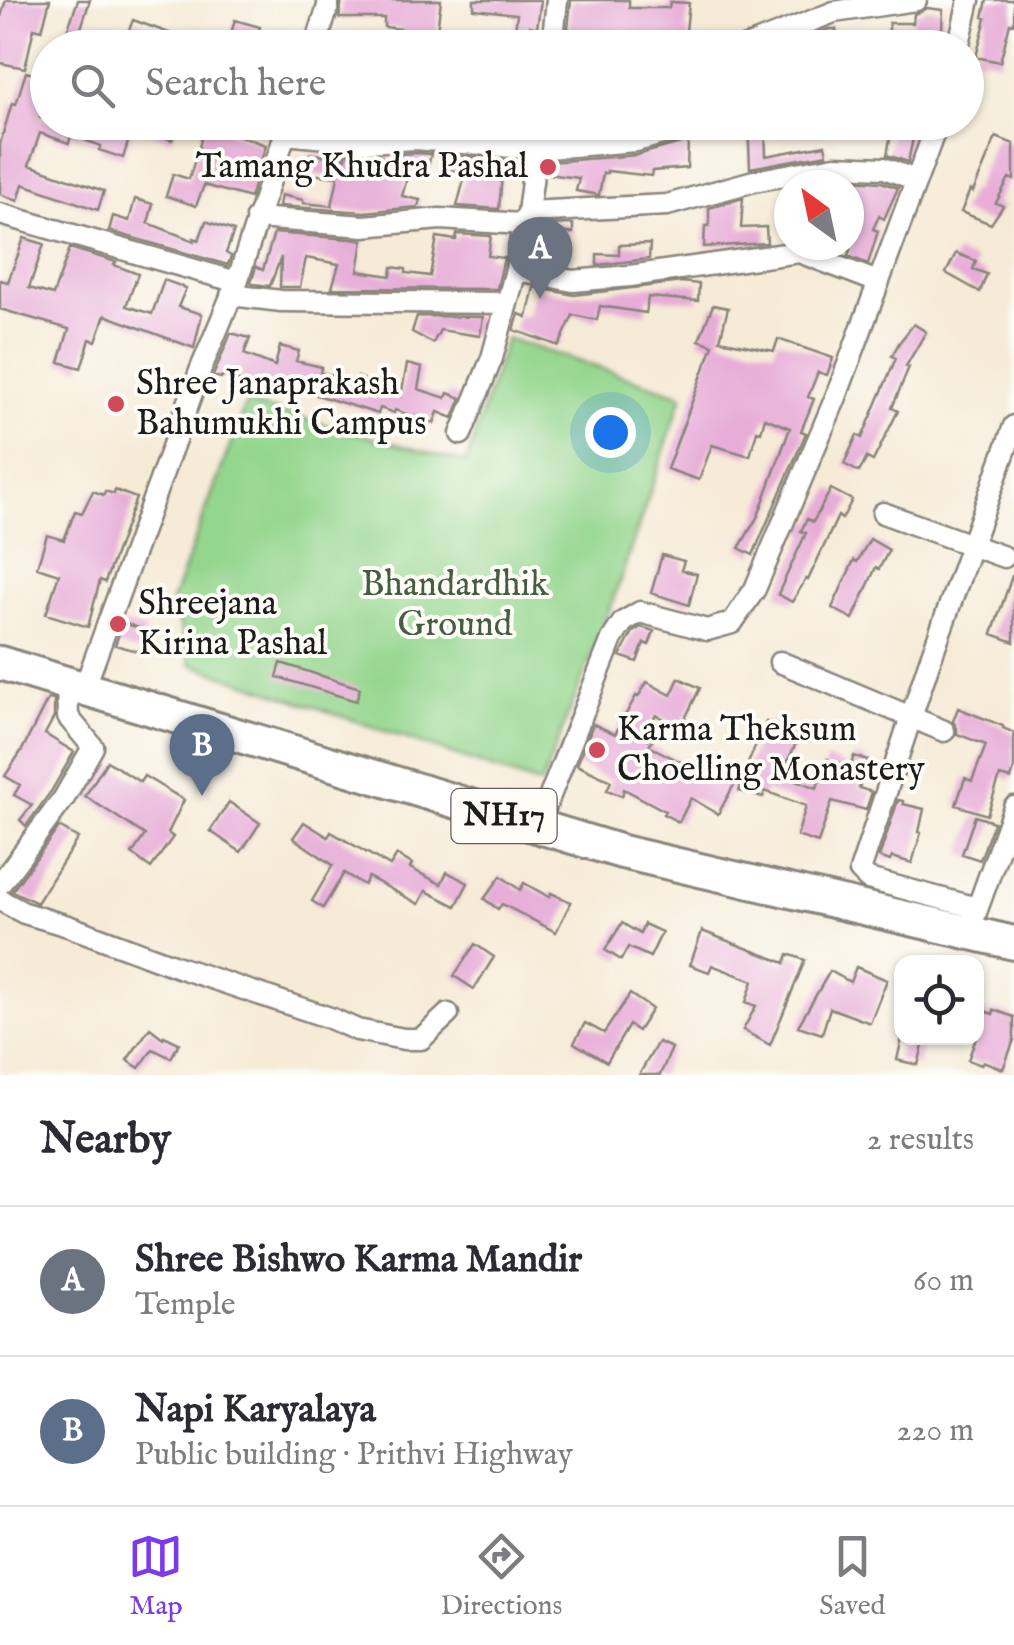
<!DOCTYPE html>
<meta charset="utf-8">
<style>
:root{--surface:#fff;--page:#f7f7f7;--text:#2b2b33;--muted:#7c7c81;--line:#e1e1e2;--accent:#7c3aed}
body{margin:0;font-family:"IM FELL English",serif;background:var(--page);color:var(--text)}
.controls{position:absolute;right:30px;bottom:30px;display:grid;overflow:hidden;border-radius:20px;box-shadow:0 2px 8px #0004}
.controls button{width:90px;height:90px;display:grid;place-items:center;padding:0;border:0;border-bottom:2px solid var(--line);background:var(--surface);color:var(--text);font:50px sans-serif}
.compass{position:absolute;left:774px;top:170px;width:90px;height:90px;border-radius:50%;background:var(--surface);box-shadow:0 2px 8px #0004;rotate:327deg}
.you{position:absolute;left:610px;top:432px;width:35px;height:35px;margin:-25px;border:8px solid #fff;border-radius:50%;background:#1a73e8;box-shadow:0 0 0 15px #1a73e833}
.badge{display:grid;place-items:center;width:65px;height:65px;border-radius:50%;background:var(--accent);color:#fff;font-size:32px;font-weight:700}
.pin{position:absolute;translate:-50% -82px;filter:drop-shadow(0 2px 5px #0008)}
.pin::after{content:'';position:absolute;top:52px;width:35px;height:30px;background:inherit;clip-path:polygon(0 0,100% 0,50% 100%)}
.list{margin:0;padding:0;list-style:none}
h2{display:flex;justify-content:space-between;align-items:center;height:130px;margin:0;padding:0 40px;font-size:42px}
h2 small{font-size:32px;font-weight:400;color:var(--muted)}
.list li{display:grid;grid-template-columns:65px 1fr auto;gap:30px;align-items:center;box-sizing:border-box;height:150px;padding:0 40px;border-top:2px solid var(--line)}
.list b{display:block;font-size:38px;white-space:nowrap}
.list p{margin:0;font-size:32px;white-space:nowrap;color:var(--muted)}
.list em{font-size:32px;font-style:normal;color:var(--muted)}
.icon{flex:none;width:55px;height:55px;fill:none;stroke:currentColor;stroke-width:2;stroke-linecap:round;stroke-linejoin:round}
.map{position:relative;flex:none;width:1014px;height:1075px;overflow:hidden}
.search{position:absolute;background:var(--surface);box-shadow:0 2px 8px #0004;left:30px;right:30px;top:30px;height:110px;display:flex;align-items:center;gap:25px;box-sizing:border-box;padding:0 35px;border-radius:55px;color:var(--muted);font-size:38px}
.sheet{height:430px;background:var(--surface)}
nav{display:flex;justify-content:space-around;align-items:center;box-sizing:border-box;height:140px;border-top:2px solid var(--line);background:var(--surface);font-size:28px;color:var(--muted)}
nav a{display:grid;justify-items:center;gap:5px}
nav .on{color:var(--accent)}
.map>svg:first-child{display:block}
.green{fill:#94d68e;stroke:#587955;stroke-width:2.5}
.building{fill:#e7add8}
.lines{fill:none;stroke-linecap:round;stroke-linejoin:round}
.minor-casing{stroke:#89847a;stroke-width:25}
.trunk-casing{stroke:#89847a;stroke-width:38}
.minor{stroke:#fff;stroke-width:20}
.trunk{stroke:#fff;stroke-width:32}
.poi-dot{fill:#d1495b;stroke:#fdfcf7;stroke-width:4}
.labels{text-anchor:middle;dominant-baseline:central;stroke-width:8;stroke-linejoin:round;paint-order:stroke}
.shield{fill:#fdfcf7;stroke:#605f5e;stroke-width:2.5}
.shield-label{font-size:32px;font-weight:bold;fill:#1c1c1c}
.poi-label{font-size:35px;fill:#1c1c1c;stroke:#fdfcf7;text-anchor:start}
.park-label{font-size:35px;fill:#465d44;stroke:#fdfcf7}
</style>
<div class="map">
<svg width="1014" height="1075" viewBox="0 0 1014 1075">
<rect width="100%" height="100%" fill="#fdfcf7"/>
<filter id="ink" filterUnits="userSpaceOnUse"><feTurbulence type="fractalNoise" baseFrequency=".01" numOctaves="2"/><feDisplacementMap in="SourceGraphic" scale="20" xChannelSelector="R" yChannelSelector="G"/><feConvolveMatrix kernelMatrix="1 2 1 2 8 2 1 2 1" color-interpolation-filters="sRGB"/></filter>
<filter id="wash" filterUnits="userSpaceOnUse"><feTurbulence type="fractalNoise" baseFrequency=".0048" numOctaves="4" result="noise"/><feDisplacementMap in="SourceGraphic" scale="40" xChannelSelector="R" yChannelSelector="G"/><feGaussianBlur stdDeviation="2.25" result="paint"/><feColorMatrix in="noise" values="0 0 0 0 0 0 0 0 0 0 0 0 0 0 0 0 0 1.4 0 .05"/><feComposite in="paint" operator="in"/></filter>
<g filter="url(#wash)">
<rect width="100%" height="100%" fill="#f6ebd7"/>
<path class="green" d="M506 338 683 395 616 592 541 785 191 664 172 601 246 403 466 463Z"/>
<g id="blocks">
<path class="building" d="M6 0H50L42 30 34 28 25 68 0 63V20Z
M78 0H90L77 41 65 37Z
M342 0H441L436 38 421 37 420 44 401 42 402 29 384 27V18H339Z
M474 0H541L537 28 530 26 527 48H513L517 14 474 9Z
M571 0H629V8H669L670 2 689 3 686 31H689V45L676 44 675 48H566Z
M987 0H1014V24L1010 23 1000 62 976 57 986 18 983 17Z
M927 8 943 10 941 48H912V40H889V23H913L914 14Z
M133 20 172 34 168 48H128L130 41 125 40Z
M235 20 260 27 254 47 229 40Z
M829 29H836L837 48H782Z
M26 72 48 78V91L40 117 48 120V122H179L172 140 133 127 123 158 99 150 101 146 71 135 69 143 40 133 29 165 104 191 98 210 23 184 18 201 0 194V144L12 103 16 104Z
M216 122H231L228 132 266 145 250 198 204 185 196 206 166 196 173 174 189 179 205 127 214 129Z
M380 122H526L524 134 416 125 380 127Z
M748 122H765L766 156 825 145 827 154 750 168Z
M893 123 915 129 908 162 887 155Z
M996 137 1014 144V180L1009 178 996 203 1003 206 991 224 961 212 970 190 973 192Z
M688 141 687 168 652 171 651 176 607 171V173H603L599 195 576 191 579 178 547 174 549 162 637 155Z
M415 153 431 154 428 167 411 164 402 196 420 200 418 207 364 212 279 206 281 195 303 200V203L332 206 338 177 308 174 310 154 346 158V154L374 155 398 160 400 154Z
M451 156 507 160 504 176H502L499 209 457 206 466 172 449 170Z
M849 180 881 182 898 188 884 219 879 216 873 229 878 231 868 264 848 256 854 238 849 237Z
M743 198 741 228 766 227 767 243 704 247 705 226H709V208Z
M135 199 153 204 148 223 194 241V238L199 240 206 221 234 231 226 253 231 256 228 265 109 231 113 216 129 221Z
M573 224V233H560L556 264 539 260 542 233 545 234V225Z
M274 233 363 240 358 271 391 276 392 267 406 269V273L430 276 437 237 456 240 457 234 491 236 488 256 504 258 497 289 332 288 339 264 306 258 300 287H280L281 257 270 286 253 284 251 283 256 267 263 270Z
M24 238 44 244 29 288 53 295 70 248 116 262 114 265 138 274 126 306 152 314 164 280 186 288 178 307 202 314 194 348 105 315 96 341 90 339 81 368 59 362 69 329 0 309V280L8 282Z
M650 244 649 259 597 265V254L619 255V245Z
M956 253 976 261 973 269 987 274 980 292 946 273Z
M682 282 699 284 698 301 648 297 646 313 600 306 597 320 573 315 559 346 514 330 519 314 527 317 534 287 574 295Z
M713 305 728 308 720 340 774 351 778 339 833 358 827 375 818 372 808 397 814 399 801 431 806 433 753 555 739 548 758 516 790 428 765 418 761 432 757 431 750 456 712 445 699 480 667 469 713 345 699 340Z
M417 316 483 317 480 336 440 330 433 343 412 332Z
M914 324 926 332 906 366 909 367 892 408 898 411 873 461 867 458 859 472 844 464 857 435 862 438 896 358 892 356 899 343Z
M231 333 250 338 244 354 275 366 280 346 299 351 296 361 322 367 320 372 356 383 358 377 401 396 407 364 422 368 418 389 446 398 448 393 461 398 453 418 438 412 434 423 395 410 394 413 380 408 378 414 301 390 284 387 283 391 250 383V385L222 376 221 378 213 376Z
M831 489 852 500 842 519 838 516 808 580 806 579 792 602 778 594 806 533 801 531 807 519 813 522Z
M115 490 136 498 105 582 100 580 88 627 46 614 59 574 37 567 47 535 64 540 75 511 82 513 93 491 104 495 105 491 114 494Z
M870 539 889 550 879 569 876 567 853 619 832 608 854 560 857 562Z
M662 555 684 561 681 570 697 574 689 605 651 593Z
M1012 576H1014V642L992 634Z
M123 623 146 630 140 652 115 645Z
M641 627 654 631 649 645 644 643 637 662 620 656 633 632Z
M281 663 360 688 356 701 277 677Z
M679 678 700 688 681 727 656 715 644 737 652 741 649 746 679 761 720 781 722 776 735 783 718 814 691 798 679 822 663 814 665 811 624 789 622 796 607 790 611 781 577 765 593 724 615 734 636 696 638 697 647 682 671 695Z
M48 699 54 700V717L45 734 74 752 52 790 26 826 20 820 32 805 14 795 20 785 5 776 22 750Z
M958 708 1003 726V728L1014 733V770L1011 779 1000 776 987 815 956 805 965 778 972 781 986 745 957 734V728L953 721Z
M766 722 799 737 781 775 817 788 827 759 850 767 854 756 868 760 859 788 872 792 866 810 832 801 818 843 797 836 806 806 765 791 763 797 739 791 749 761Z
M107 761 140 782 144 776 184 800 168 833 173 837 151 868 132 854 145 835 85 796Z
M898 800 903 801V804L924 809 919 832 921 833 912 863 892 857 890 861 879 857Z
M229 802 260 823 241 852 210 831Z
M975 816 994 822 980 860 962 854Z
M304 822 328 837 331 832 390 866 397 855 412 864 410 868 441 884 447 872 468 883 456 906 426 891 419 904 368 877 364 885 344 873 323 908 312 901 333 865 293 838Z
M59 827 78 838 37 903 12 891Z
M501 876 520 890 524 883 549 897 551 893 571 902 556 932 502 904 498 909 484 899Z
M622 923 640 934 644 924 662 932 650 957 628 947 621 960 605 950Z
M702 931 785 963 788 954 805 960 770 1045 743 1030 756 1006 746 1002 753 981 712 965 709 972 690 965Z
M475 944 494 957 474 989 454 976Z
M856 967 887 980 870 1023 830 1008 822 1034 798 1026 830 971 850 982Z
M630 994 652 1009 638 1031 629 1025 607 1062 574 1043 585 1023 604 1033Z
M976 1008 993 1014 994 1010 1014 1017V1040L1003 1069 983 1061 981 1065 968 1060 976 1038Z
M150 1028 163 1038 164 1036 179 1043 171 1058 153 1049 139 1068 127 1060Z
M902 1038H925L918 1065 897 1060Z
M658 1042 672 1048 660 1075H639Z"/>
</g>
</g>
<g filter="url(#ink)">
<use href="#blocks" fill-opacity="0" stroke="#89847a" stroke-width="2.5"/>
<g class="lines">
<g class="minor-casing">
<path id="minor" d="M315 48 328 6V0
M552 48 557 0
M743 48 834 12 916 0
M958 48 969 0
M285 134 367 142 415 139 535 149 636 141 706 122
M528 212 667 205 754 181 835 166 884 168 916 180
M0 214 237 282
M256 218 364 226 440 219 523 224
M516 270 573 281 630 276 799 252 878 282
M231 295 281 301 507 303
M461 434 492 358 516 270 523 224 528 212 540 122
M883 513 1004 557
M780 662 944 731
M84 689 200 371 237 282 289 122
M538 826 612 639 623 622 640 612 707 630 732 623 755 589 836 397 938 122
M0 884 64 798 93 747 68 717 67 683
M0 900 24 913 68 926 181 968 330 1018 357 1030 404 1039H421L448 1014
M977 908 868 879 860 871 929 663 1014 426
M974 918 1014 807"/>
</g>
<g class="trunk-casing">
<path id="trunk" d="M0 663 622 852 1014 943"/>
</g>
<use href="#minor" class="minor"/>
<use href="#trunk" class="trunk"/>
</g>
</g>
<g class="poi-dot">
<circle cx="548" cy="167" r="10"/>
<circle cx="116" cy="404" r="10"/>
<circle cx="118" cy="624" r="10"/>
<circle cx="597" cy="750" r="10"/>
</g>
<g class="labels">
<rect class="shield" x="451.5" y="789" width="105" height="54" rx="8"/>
<g class="shield-label">
<text x="504" y="816">NH17</text>
</g>
<g class="poi-label">
<text x="528" y="167" text-anchor="end">Tamang Khudra Pashal</text>
<text x="136" y="384">Shree Janaprakash<tspan x="136" dy="40">Bahumukhi Campus</tspan></text>
<text x="138" y="604">Shreejana<tspan x="138" dy="40">Kirina Pashal</tspan></text>
<text x="617" y="730">Karma Theksum<tspan x="617" dy="40">Choelling Monastery</tspan></text>
</g>
<g class="park-label">
<text x="455" y="585">Bhandardhik<tspan x="455" dy="40">Ground</tspan></text>
</g>
</g>
</svg>
<div class="controls">
<button><svg class="icon" aria-label="locate" viewBox="0 0 24 24"><circle cx="12" cy="12" r="6"/><path d="M12 2v4M12 18v4M2 12h4M18 12h4"/></svg></button>
</div>
<svg class="compass" viewBox="-18 -18 36 36"><path d="M0-13l5 13h-10z" fill="#e53935"/><path d="M0 13l5-13h-10z" fill="#7c7c81"/></svg>
<div class="you"></div>
<div class="pin badge" style="left:540px;top:299px;background:#6b7280">A</div>
<div class="pin badge" style="left:202px;top:796px;background:#5c6f8a">B</div>
<div class="search"><svg class="icon" aria-label="search" viewBox="0 0 24 24"><circle cx="10" cy="10" r="6"/><path d="M15 15l6 6"/></svg>Search here</div>
</div>
<section class="sheet">
<h2>Nearby<small>2 results</small></h2>
<ul class="list">
<li><span class="badge" style="background:#6b7280">A</span><div><b>Shree Bishwo Karma Mandir</b><p>Temple</p></div><em>60 m</em></li>
<li><span class="badge" style="background:#5c6f8a">B</span><div><b>Napi Karyalaya</b><p>Public building · Prithvi Highway</p></div><em>220 m</em></li>
</ul>
</section>
<nav>
<a class="on"><svg class="icon" aria-label="map" viewBox="0 0 24 24"><path d="M3 6l6-2 6 2 6-2v14l-6 2-6-2-6 2zM9 4v14M15 6v14"/></svg>Map</a>
<a><svg class="icon" aria-label="directions" viewBox="0 0 24 24"><path d="M12 3l9 9-9 9-9-9zM9 14v-3h6M13 9l2 2-2 2"/></svg>Directions</a>
<a><svg class="icon" aria-label="saved" viewBox="0 0 24 24"><path d="M7 4h10v16l-5-4-5 4z"/></svg>Saved</a>
</nav>
